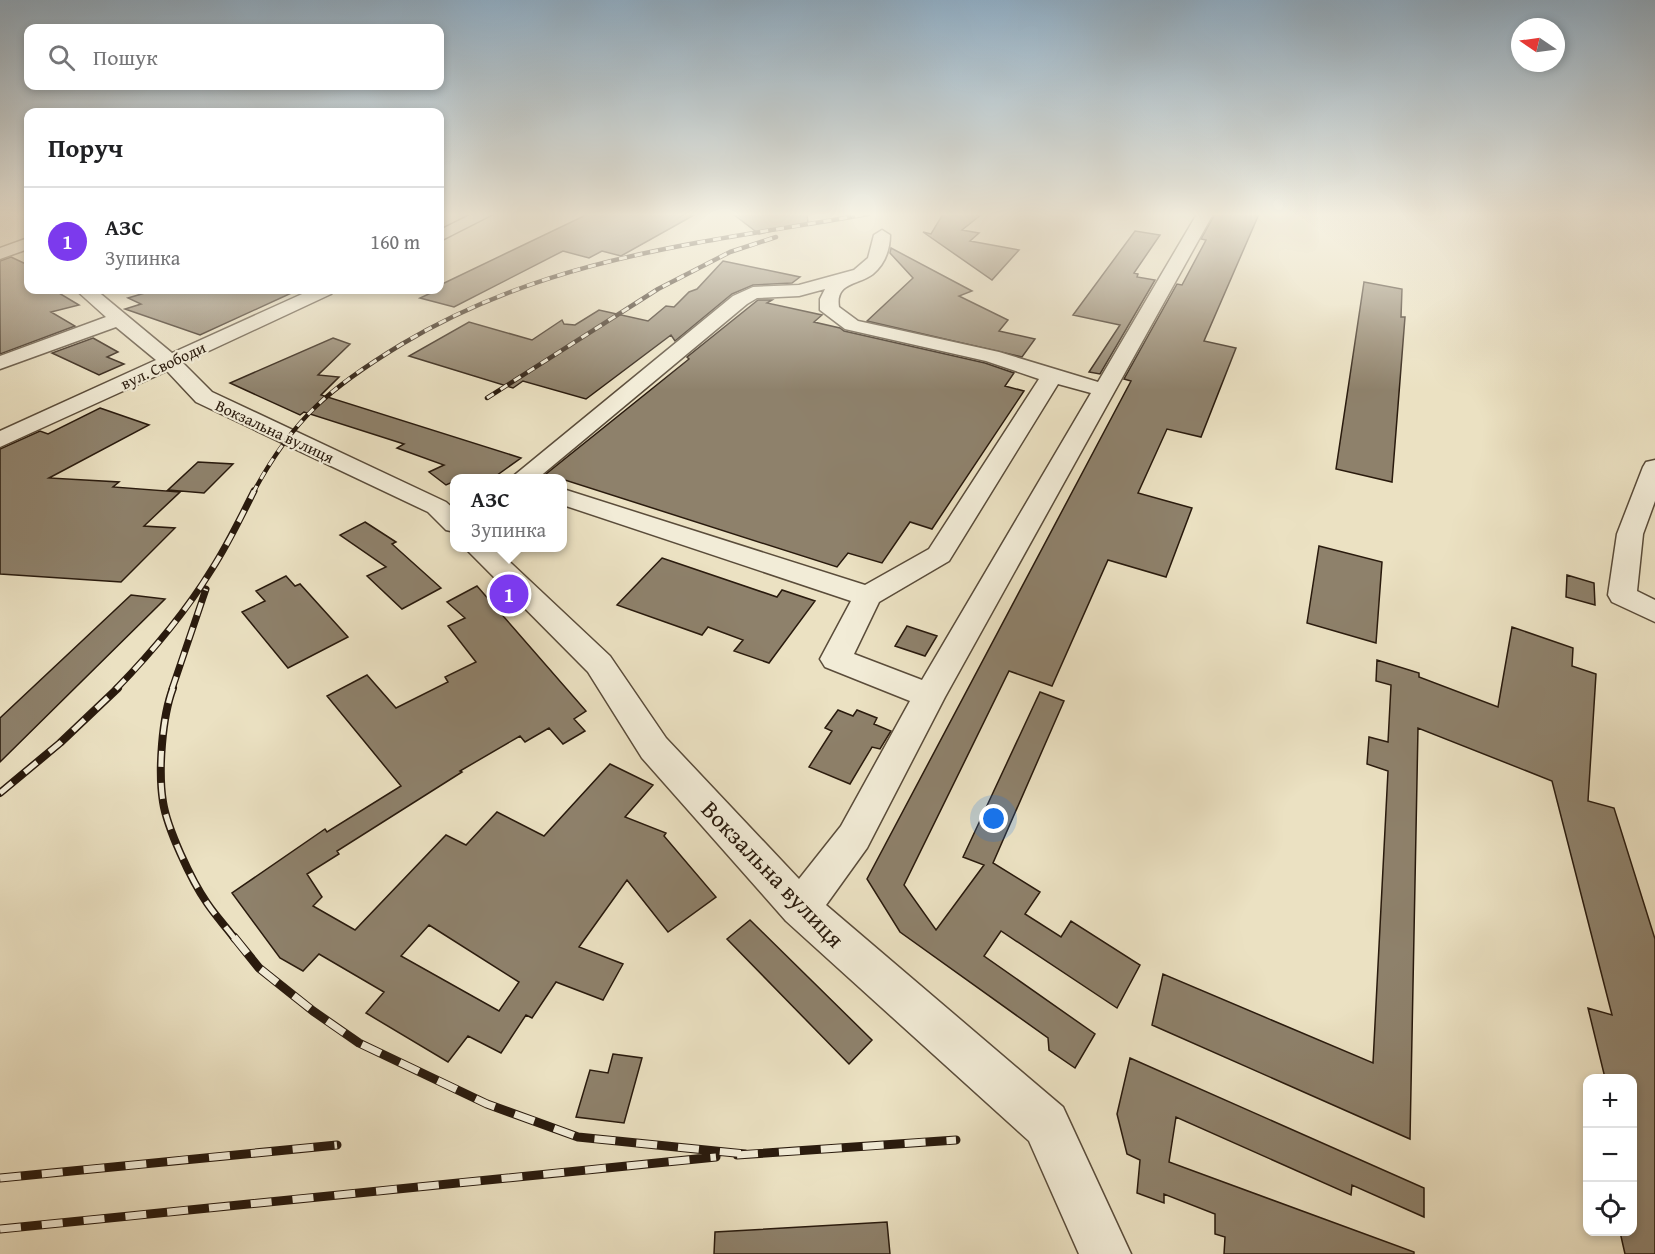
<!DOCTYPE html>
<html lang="uk">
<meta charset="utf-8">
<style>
:root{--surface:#fff;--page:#f2f2f2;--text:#202124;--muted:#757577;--line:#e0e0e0;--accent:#7c3aed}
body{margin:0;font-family:"Gentium Book Plus",serif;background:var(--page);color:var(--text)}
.controls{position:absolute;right:18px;bottom:18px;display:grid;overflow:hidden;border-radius:12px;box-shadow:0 3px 9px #0003}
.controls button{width:54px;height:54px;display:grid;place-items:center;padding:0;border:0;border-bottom:2px solid var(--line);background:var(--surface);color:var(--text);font:30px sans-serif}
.compass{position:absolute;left:1511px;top:18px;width:54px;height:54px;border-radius:50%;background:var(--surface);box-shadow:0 3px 9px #0003;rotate:283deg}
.you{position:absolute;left:994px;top:819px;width:21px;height:21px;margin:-15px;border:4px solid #fff;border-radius:50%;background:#1a73e8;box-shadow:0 0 0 9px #1a73e833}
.badge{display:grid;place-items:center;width:39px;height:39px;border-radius:50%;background:var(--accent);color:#fff;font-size:20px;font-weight:700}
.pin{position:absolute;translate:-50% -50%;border:3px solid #fff;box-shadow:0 2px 6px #0006}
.popup{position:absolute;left:450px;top:474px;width:117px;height:78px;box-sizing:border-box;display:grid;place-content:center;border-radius:12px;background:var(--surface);filter:drop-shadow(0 2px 4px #0005);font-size:20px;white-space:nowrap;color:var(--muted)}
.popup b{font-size:22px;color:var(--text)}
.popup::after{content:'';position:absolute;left:50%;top:100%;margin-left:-12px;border:12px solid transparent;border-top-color:var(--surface)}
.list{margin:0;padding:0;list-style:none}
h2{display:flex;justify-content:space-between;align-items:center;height:78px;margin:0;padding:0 24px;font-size:26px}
h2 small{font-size:20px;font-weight:400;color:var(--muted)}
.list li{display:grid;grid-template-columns:39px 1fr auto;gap:18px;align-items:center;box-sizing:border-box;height:108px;padding:0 24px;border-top:2px solid var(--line)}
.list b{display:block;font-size:22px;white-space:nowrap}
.list p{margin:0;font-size:20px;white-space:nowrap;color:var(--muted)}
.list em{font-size:20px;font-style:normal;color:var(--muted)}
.icon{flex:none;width:33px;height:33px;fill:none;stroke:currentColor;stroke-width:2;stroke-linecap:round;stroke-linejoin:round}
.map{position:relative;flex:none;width:1655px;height:1254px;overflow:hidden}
.search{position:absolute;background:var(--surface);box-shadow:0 3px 9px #0003;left:24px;top:24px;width:420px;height:66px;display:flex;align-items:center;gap:15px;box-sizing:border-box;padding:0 21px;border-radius:12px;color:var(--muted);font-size:22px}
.panel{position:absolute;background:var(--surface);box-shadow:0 3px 9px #0003;left:24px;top:108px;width:420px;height:186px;border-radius:12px}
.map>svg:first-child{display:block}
.building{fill:#8e816b;stroke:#291a0d;stroke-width:1.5;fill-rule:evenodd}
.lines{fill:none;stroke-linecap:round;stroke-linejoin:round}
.minor-casing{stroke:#5a4c3a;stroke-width:3}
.minor{fill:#f2ecd7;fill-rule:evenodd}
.rail-far3-casing{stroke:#291a0d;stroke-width:4.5}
.rail-far2-casing{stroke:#291a0d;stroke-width:7}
.rail-far1-casing{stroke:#291a0d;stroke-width:8}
.rail-casing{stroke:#291a0d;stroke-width:9}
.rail-far3{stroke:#f2ecd7;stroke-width:3;stroke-dasharray:8;stroke-linecap:butt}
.rail-far2{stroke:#f2ecd7;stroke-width:4.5;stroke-dasharray:13;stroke-linecap:butt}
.rail-far1{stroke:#f2ecd7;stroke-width:5;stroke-dasharray:16;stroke-linecap:butt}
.rail{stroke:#f2ecd7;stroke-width:7;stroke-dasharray:21;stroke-linecap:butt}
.labels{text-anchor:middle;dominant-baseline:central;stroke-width:4.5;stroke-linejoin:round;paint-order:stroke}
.far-street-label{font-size:16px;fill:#291a0d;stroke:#f2ecd7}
.near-street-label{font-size:24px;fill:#291a0d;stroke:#f2ecd7}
</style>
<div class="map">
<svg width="1655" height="1254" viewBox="0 0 1655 1254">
<rect width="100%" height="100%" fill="#ebe1c2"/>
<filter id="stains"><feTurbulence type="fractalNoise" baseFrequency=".00333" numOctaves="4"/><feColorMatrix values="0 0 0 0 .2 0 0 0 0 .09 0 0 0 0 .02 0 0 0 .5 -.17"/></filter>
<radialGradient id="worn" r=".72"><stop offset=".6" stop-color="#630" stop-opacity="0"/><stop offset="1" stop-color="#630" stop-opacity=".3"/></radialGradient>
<path class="building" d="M588 214H696L621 256 602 251 589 258 563 251 454 307 420 298 431 293 427 291 440 290V285Z
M733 214H807L808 223 759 234Z
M943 214H982L962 230 979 233 970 241 1019 250 992 280 923 232 931 234Z
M1215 214H1259L1204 341 1236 348 1201 437 1167 429 1138 493 1192 508 1166 577 1108 560 1052 686 1009 671 904 885 936 930 984 865 963 857 1040 692 1064 701 993 863 1040 892 1025 914 1061 937 1071 921 1140 965 1117 1008 1001 931 984 956 1095 1034 1075 1068 1049 1050 1048 1038 900 932 867 879 1131 381 1124 379 1177 284 1182 285 1206 240 1201 239Z
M1135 231 1160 235 1134 273 1138 274 1137 277 1155 280 1100 374 1089 372 1120 325 1073 315Z
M891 248 972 291 959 296 1008 320 999 331 1035 339 1022 357 867 321 913 278 890 253Z
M11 257 28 265V290H54L79 305 51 312 75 326 0 354V261Z
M723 261 800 277 792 283 753 285 732 294 675 341 671 335 586 399 523 381 513 388 409 356 469 322 532 340 562 320 564 324 575 325 599 310 648 321 666 306 674 307 689 292 697 289Z
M1364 282 1402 289 1401 317H1405L1392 482 1336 469Z
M155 290H176L181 292 189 290H298L200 335 125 309 141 304 128 298Z
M758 300H772L767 303 822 315 814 322 840 328 844 331 985 363 1014 373 1005 386 1024 391 932 529 910 522 882 563 848 553 837 567 546 474 689 359 687 357Z
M93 338 118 352 107 357 124 364 99 375 52 353Z
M333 338 350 344 318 375 339 377 321 395 521 458 493 478H455V481L446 485 429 472 444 465 397 448 404 444 304 412 300 415 230 383Z
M100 408 149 425 49 478 119 482 113 487 180 492 144 526 175 528 121 582 0 574V449L40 431 48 434Z
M198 462 233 464 204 493 168 490Z
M365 522 396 542 392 544 441 588 402 609 367 576 386 567 340 535Z
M1319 546 1382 562 1376 643 1307 623Z
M662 558 777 597 782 590 815 601 769 663 734 651 743 640 708 627 702 635 617 605Z
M1567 575 1594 583 1595 605 1566 597Z
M286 576 295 586 300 584 348 637 288 668 242 612 265 601 256 591Z
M477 586 586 711 574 719 585 731 563 744 549 728 525 742 520 736 460 771 462 772 337 851 339 854 307 874 322 897 313 906 355 930 446 835 466 845 497 812 544 836 610 764 653 785 625 817 666 833 664 836 716 897 668 932 627 880 579 947 623 964 603 1000 556 982 532 1018 526 1015 501 1053 468 1036 448 1062 366 1013 384 992 319 954 303 971 280 958 232 893 325 829 327 832 401 786 327 696 367 675 396 708 448 682 445 677 476 662 448 626 465 618 447 602ZM429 925 519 982 499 1011 401 956Z
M131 595 165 599 0 762V718Z
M907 626 937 636 925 656 895 646Z
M1512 627 1573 648 1572 666 1596 674 1588 801 1614 808 1655 939V1254H1625L1620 1232H1632V1078H1605L1588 1008 1612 1015 1552 781 1418 728 1410 1139 1152 1025 1163 974 1373 1063 1388 771 1367 764 1369 737 1388 742 1391 685 1376 681 1377 660 1419 673V677L1498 707Z
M838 710 853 716 857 710 877 718 874 724 891 731 880 749 872 747 850 784 809 767 832 731 825 728Z
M750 920 872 1040 849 1064 727 939Z
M613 1054 642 1058 624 1123 576 1117 590 1070 608 1073Z
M1130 1058 1424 1188V1217L1352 1185 1351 1195 1176 1117 1169 1162 1414 1252V1254H1224L1225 1237 1215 1234V1214L1164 1194V1203L1137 1193 1140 1160 1127 1154 1117 1114Z
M887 1222 890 1254H714L715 1232Z"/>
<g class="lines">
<g class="minor-casing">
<path id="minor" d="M472 214H493L440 241V230Z
M1197 214H1213L945 697 867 848 826 905 1063 1107 1131 1254H1079L1029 1141 786 921 642 758 588 672 465 548H495L610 656 666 738 799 879 841 826 910 701 825 667 820 659 851 601 563 505V489L865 585 929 549 1039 379 986 361 845 329 820 310V299L825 289 799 296 757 298 747 304 538 478H511L733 296 753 287 799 285 854 270 868 258 874 235 882 230 890 235C890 249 885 264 873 274 859 285 835 282 839 307L858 321 999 352 1098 382ZM1058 384 1091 393 922 680 854 654 879 602 949 561Z
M28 238V249L0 259V248Z
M76 290H96L172 353 311 290H334L331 294 183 363 212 392 446 502 455 510V532L446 530 428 512 196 402 167 371 0 447V431L156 360 116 327 0 369V356L106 317Z
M1655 460V501L1643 534 1637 591 1655 600V622L1612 602 1608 595 1617 534 1643 467 1646 462Z"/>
</g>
<use href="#minor" class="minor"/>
<g class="rail-far3-casing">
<path id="rail-far3" d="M487 398 658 289 730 252 776 237
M253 493C293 418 331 387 402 344 549 256 703 243 868 214"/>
</g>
<g class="rail-far2-casing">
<path id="rail-far2" d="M116 689C152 652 185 613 212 569 228 544 241 517 254 491
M172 689 206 589"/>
</g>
<g class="rail-far1-casing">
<path id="rail-far1" d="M173 688C162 717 158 771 163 802 167 828 191 880 207 903 215 915 226 927 235 939
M0 793 60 743 118 688"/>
</g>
<g class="rail-casing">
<path id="rail" d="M234 937 259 968 313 1011 359 1043 487 1104 578 1137 745 1154
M737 1155 956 1140
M0 1178 337 1145
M0 1229 716 1157"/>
</g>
<use href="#rail-far3" class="rail-far3"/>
<use href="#rail-far2" class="rail-far2"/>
<use href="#rail-far1" class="rail-far1"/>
<use href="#rail" class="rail"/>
</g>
<linearGradient id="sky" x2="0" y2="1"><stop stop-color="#8fabc0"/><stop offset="0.55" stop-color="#f6f2e4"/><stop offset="1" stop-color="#f6f2e4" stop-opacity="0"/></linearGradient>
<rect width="1655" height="390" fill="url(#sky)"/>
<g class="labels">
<g class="far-street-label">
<text transform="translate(163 365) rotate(-25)">вул. Свободи</text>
<text transform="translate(275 431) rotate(25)">Вокзальна вулиця</text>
</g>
<g class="near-street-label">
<text transform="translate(773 874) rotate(46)">Вокзальна вулиця</text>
</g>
</g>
<rect width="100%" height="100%" filter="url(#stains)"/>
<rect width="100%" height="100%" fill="url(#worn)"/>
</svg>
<div class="controls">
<button>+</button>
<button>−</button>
<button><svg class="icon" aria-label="locate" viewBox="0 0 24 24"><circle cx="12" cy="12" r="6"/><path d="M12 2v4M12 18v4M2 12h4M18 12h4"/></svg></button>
</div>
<svg class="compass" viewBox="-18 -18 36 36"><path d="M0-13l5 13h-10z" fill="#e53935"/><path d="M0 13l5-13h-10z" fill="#757577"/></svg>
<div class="you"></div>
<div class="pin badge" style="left:509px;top:594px">1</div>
<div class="popup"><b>АЗС</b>Зупинка</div>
<div class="search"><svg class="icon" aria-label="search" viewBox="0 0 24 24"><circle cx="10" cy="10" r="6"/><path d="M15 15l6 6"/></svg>Пошук</div>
<section class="panel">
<h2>Поруч<small></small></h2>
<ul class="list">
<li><span class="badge">1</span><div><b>АЗС</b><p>Зупинка</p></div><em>160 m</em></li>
</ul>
</section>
</div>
